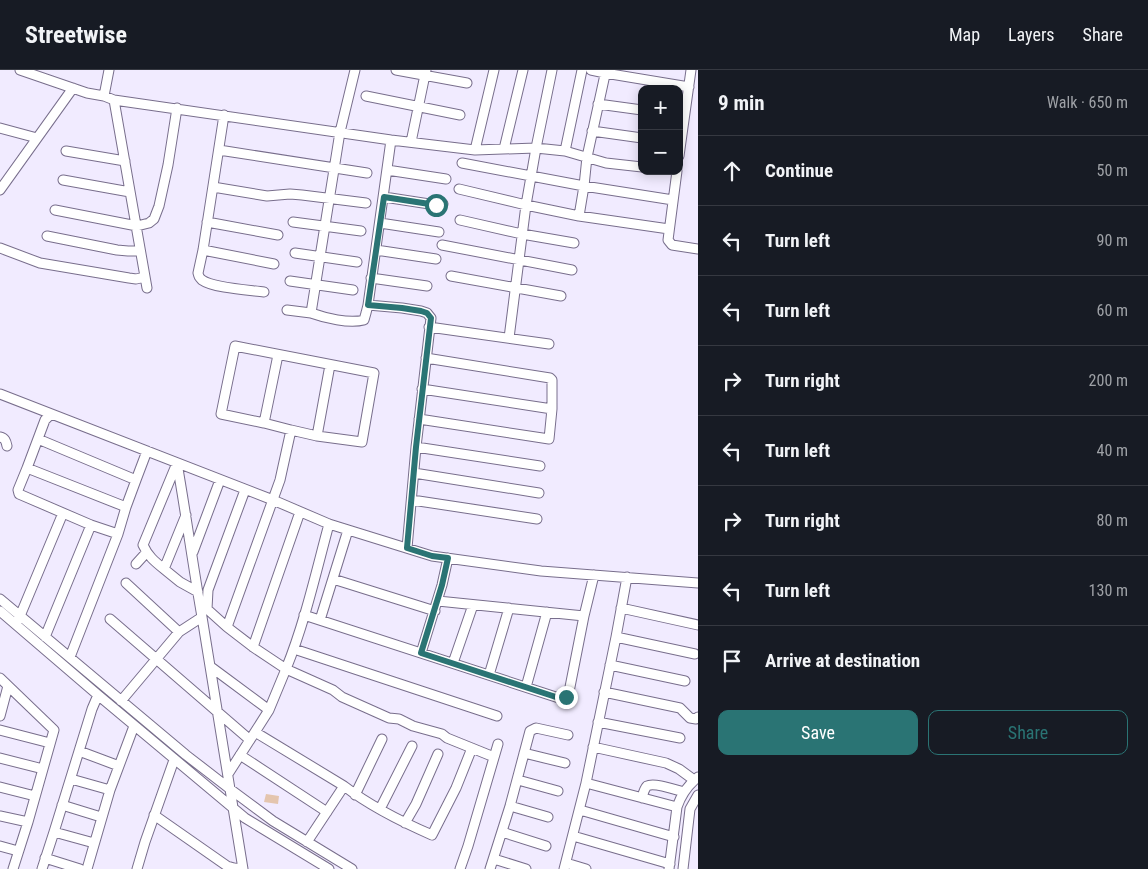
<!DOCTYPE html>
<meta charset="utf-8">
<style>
:root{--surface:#171b24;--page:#242831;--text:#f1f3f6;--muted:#9ea1a6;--line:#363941;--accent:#2a7474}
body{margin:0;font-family:"Roboto Condensed",sans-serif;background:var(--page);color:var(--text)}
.controls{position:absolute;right:15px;top:15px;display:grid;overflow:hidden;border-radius:10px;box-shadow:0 2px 12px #0003}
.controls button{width:45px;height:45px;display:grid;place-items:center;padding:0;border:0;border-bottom:1px solid var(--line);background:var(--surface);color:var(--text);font:25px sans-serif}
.stop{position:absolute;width:15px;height:15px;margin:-11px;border:4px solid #2a7474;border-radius:50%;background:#fff}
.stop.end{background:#2a7474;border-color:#fff;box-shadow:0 1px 5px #0008}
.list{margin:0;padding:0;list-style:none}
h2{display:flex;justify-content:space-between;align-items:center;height:65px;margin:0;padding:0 20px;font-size:21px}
h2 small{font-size:16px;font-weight:400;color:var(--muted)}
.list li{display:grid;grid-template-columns:32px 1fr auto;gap:15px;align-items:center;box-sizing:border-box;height:70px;padding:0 20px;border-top:1px solid var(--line)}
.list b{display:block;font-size:19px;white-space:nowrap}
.list em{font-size:16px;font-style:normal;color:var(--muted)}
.actions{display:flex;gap:10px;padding:15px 20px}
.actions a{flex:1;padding:11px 0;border:1px solid var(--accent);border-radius:10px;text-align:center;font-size:18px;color:var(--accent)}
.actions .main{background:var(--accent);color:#fff}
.icon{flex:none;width:28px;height:28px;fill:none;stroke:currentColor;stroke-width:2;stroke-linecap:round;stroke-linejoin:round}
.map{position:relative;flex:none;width:698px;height:799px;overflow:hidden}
header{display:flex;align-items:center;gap:30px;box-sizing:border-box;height:70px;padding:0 25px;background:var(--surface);border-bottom:1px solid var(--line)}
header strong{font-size:24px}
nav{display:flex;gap:28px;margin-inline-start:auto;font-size:18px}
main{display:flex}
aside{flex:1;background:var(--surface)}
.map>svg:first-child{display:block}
.building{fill:#e4c5ae}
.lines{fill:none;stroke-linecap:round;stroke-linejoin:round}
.minor-casing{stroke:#786e8c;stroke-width:11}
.minor{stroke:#fff;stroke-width:9}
.route{stroke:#2a7474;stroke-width:6}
</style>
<header>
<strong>Streetwise</strong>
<nav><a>Map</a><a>Layers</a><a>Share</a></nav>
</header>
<main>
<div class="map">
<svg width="698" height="799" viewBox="0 0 698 799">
<rect width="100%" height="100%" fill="#f1ebff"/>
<path class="building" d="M266 724 279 726 278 734 264 732Z"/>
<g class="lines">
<g class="minor-casing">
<path id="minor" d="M20 0 87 23 104 26 114 30 391 70 475 80 536 78 565 81 606 93 642 97
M355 0 340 62 311 243C325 248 349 254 364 250L366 243 368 235 391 70
M396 0 467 13
M591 0 605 3 689 17
M104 26 109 0
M366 26 460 45
M114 30 147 218
M598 34 642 40
M224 45 203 180 198 203C199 207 199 207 202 210 213 218 249 220 264 222
M0 58 37 68
M592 61 642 68
M411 72 426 0
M504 79 523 0
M219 80 367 103
M475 80 494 0
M66 81 125 91
M565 81 582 0
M679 86 691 0
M462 93 584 116 673 130
M387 100 446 109
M677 101 668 170 672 175 698 179
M63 110 130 122
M213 117 267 126 290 124 302 125 366 133
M459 119 526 135 579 146 669 159
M0 120 73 18
M384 127 436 135 443 134
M55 140 137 156 149 153 154 149 159 136 168 95 177 38
M579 146 584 116 587 87 606 0
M460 150 522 164 574 173
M207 152 278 165
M293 152 361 161
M380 153 439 162
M47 166 117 180 128 181H140
M442 175 572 200
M0 178 40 193 129 208 136 209 145 207
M203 180 274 194
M376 180 436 189
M295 183 357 192
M451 206 561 226
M371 208 427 216
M290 211 353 220
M368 235 402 238 421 241 427 243 431 248 416 377
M287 240 311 243
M429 257 549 274
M509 268 526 135 536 78 552 0
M422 319 552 339
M0 324 273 430 329 454 432 486 541 501 698 513
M51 344 45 350 27 398 126 437 136 410
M419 349 549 369 552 339V310L550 308 426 288
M264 353 278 285
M291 360 264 353 221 344 235 276 374 303 362 372 317 366 291 360 280 410 227 557 253 577 286 599C305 552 316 502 329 454
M317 366 330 295
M0 367C5 368 6 371 7 376
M38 369 136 410 147 381
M177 393C186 444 193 496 202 547 216 631 230 715 243 799
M27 398 18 420 19 424 91 455 118 464
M414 403 539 423
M412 430 537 449
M186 445 164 499 180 512 198 522
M407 478 416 377 540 396
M193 482 220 410
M136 494 146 483
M164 499C154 491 148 486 143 475L177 393
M333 509 435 541
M126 513 179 562
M0 529 186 685 230 719 273 751 352 799
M438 531 584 546
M621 538 698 555
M0 541 98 625 245 748 329 799
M304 545 562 629 566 627 569 622 584 546 594 505
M110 549 250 670
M320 550 348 460
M17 551 20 546 63 443
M227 557 207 539 208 520 245 420
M45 567 91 455
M616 567 695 584
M253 577 300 442
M294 579 497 646
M421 583 442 515 448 488
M70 587 118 464 126 437
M453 593 473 535
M610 595 685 611
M211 597 269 640 255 662
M489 605 509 538
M0 608 54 660 28 752 13 799
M526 617 547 542
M604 622 680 638 690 648 696 649 698 647
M121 631 179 562 202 547
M269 640 286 599 333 620 342 627 389 648 399 649 413 656 442 664 447 668 494 687
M0 646 8 616
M598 652 680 668
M0 660 50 673
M593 677 666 693 679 699 694 710
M79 681 119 696
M524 683 565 693
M240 685 327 742
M0 688 43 699
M228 704 255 662 344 716 307 772
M71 709 110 720
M518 710 558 721
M586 713 677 737
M344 716C370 736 402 752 432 765L456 718 472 678
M0 717 35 726
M355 725 382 669
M642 728C643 724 644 719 647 716 654 712 676 720 684 722
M62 735 101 747
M510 736 548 747
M380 739 412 676
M580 740 674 767
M154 745 227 796 234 798 243 799
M0 746 28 752
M405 753 416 734 438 684
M54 762 94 773
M502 762 546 776
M573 766 670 794
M0 776 18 781
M45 788 80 799
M494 789 526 799
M566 793 586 799
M42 799 54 762 92 639 98 625
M87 799 110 720 134 656
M137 799 145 772 174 690
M460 799 468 776 498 674
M490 799 510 736 530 661 536 658 568 665
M564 799 586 713 616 567 627 507
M669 799 677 737C681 725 688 715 698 707
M683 799 690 739 698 725"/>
</g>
<use href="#minor" class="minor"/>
</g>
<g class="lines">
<path class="route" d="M436 135 384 127 368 235 402 238 421 241 427 243 431 248 416 377 407 478 432 486 448 488 442 515 421 583 562 629 566 627"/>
</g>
</svg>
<div class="controls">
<button>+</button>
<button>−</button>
</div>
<div class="stop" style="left:436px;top:135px"></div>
<div class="stop end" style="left:566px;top:627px"></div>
</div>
<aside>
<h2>9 min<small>Walk · 650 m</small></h2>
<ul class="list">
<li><svg class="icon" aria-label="ahead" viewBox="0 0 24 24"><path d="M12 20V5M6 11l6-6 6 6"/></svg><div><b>Continue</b></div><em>50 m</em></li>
<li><svg class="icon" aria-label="left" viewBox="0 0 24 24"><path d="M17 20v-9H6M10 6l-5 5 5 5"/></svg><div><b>Turn left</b></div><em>90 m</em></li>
<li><svg class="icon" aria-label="left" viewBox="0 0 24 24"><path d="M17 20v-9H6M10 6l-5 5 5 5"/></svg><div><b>Turn left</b></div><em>60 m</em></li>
<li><svg class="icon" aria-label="right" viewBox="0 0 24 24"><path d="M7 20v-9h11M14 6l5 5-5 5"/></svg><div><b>Turn right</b></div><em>200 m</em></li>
<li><svg class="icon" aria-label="left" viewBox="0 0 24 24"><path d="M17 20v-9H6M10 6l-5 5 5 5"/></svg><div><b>Turn left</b></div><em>40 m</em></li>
<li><svg class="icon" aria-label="right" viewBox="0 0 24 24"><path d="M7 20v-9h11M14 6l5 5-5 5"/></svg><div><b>Turn right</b></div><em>80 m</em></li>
<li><svg class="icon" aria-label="left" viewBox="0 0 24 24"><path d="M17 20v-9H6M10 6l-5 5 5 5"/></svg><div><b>Turn left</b></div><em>130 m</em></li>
<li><svg class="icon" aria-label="arrive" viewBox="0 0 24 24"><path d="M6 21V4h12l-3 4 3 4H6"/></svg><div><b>Arrive at destination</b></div></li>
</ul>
<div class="actions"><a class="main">Save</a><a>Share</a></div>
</aside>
</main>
